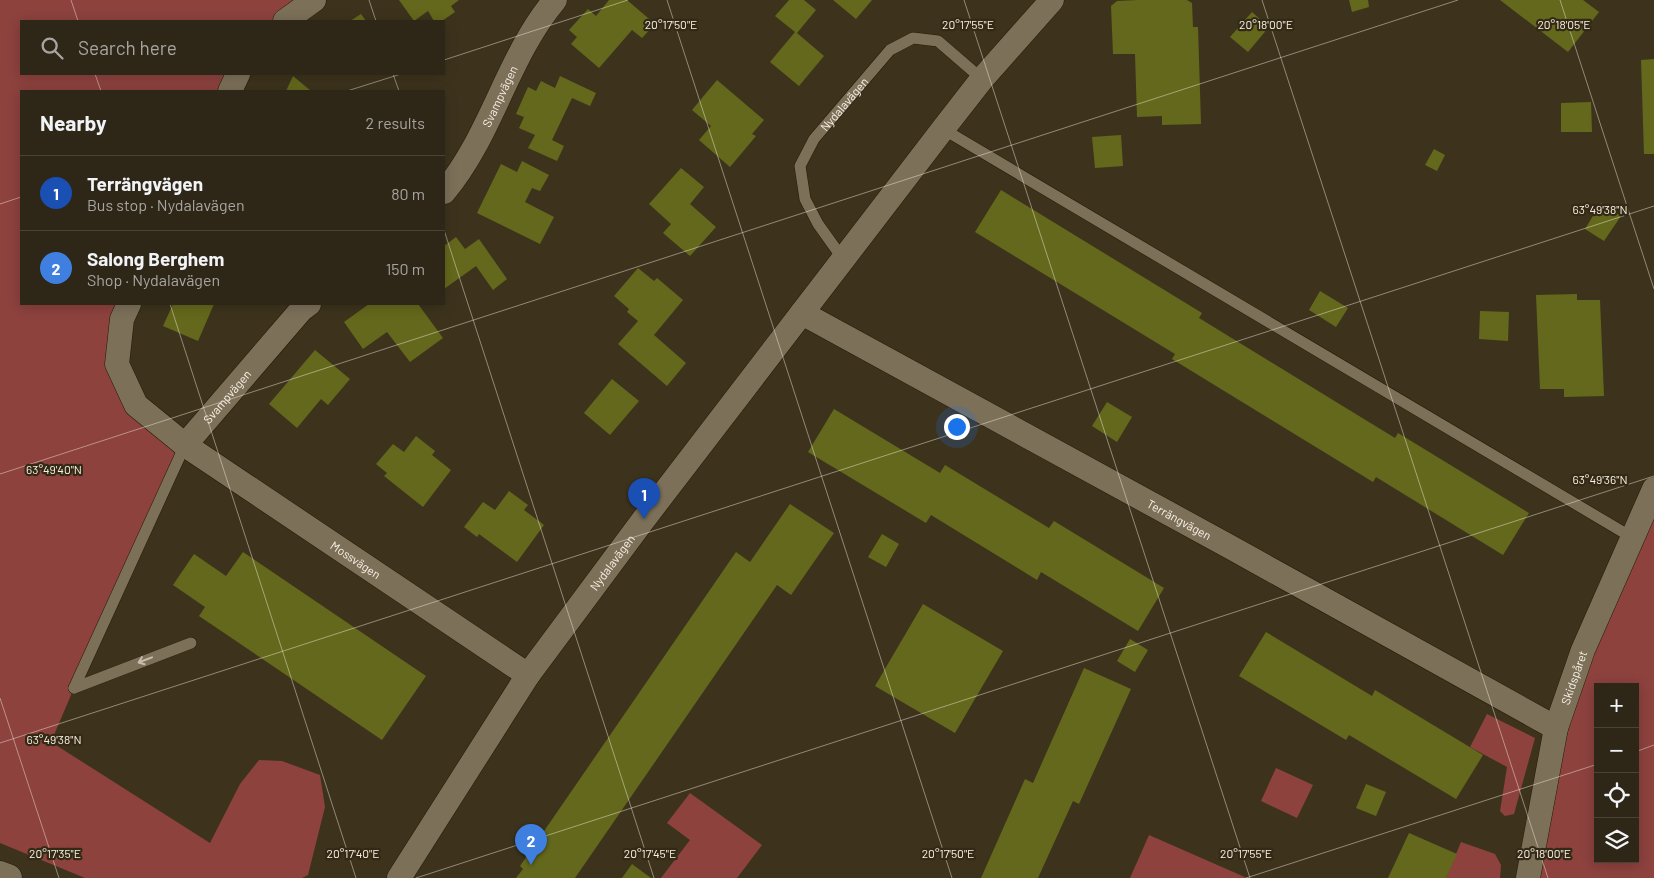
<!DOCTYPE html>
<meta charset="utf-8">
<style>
:root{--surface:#2e2616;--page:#3a3223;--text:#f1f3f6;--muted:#a7a5a1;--line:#494335;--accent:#bca0f2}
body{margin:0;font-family:Barlow,sans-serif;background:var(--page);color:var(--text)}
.controls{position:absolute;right:15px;bottom:15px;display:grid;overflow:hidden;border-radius:0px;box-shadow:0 2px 12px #0003}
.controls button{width:45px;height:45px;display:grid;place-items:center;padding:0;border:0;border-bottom:1px solid var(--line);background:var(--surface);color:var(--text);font:25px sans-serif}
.you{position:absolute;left:956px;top:426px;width:18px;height:18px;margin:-12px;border:4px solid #fff;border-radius:50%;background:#1a73e8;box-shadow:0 0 0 8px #1a73e833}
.badge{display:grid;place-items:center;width:32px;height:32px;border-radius:50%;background:var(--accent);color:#fff;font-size:16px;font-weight:700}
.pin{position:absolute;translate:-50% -41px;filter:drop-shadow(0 1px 2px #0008)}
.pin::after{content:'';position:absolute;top:26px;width:18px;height:15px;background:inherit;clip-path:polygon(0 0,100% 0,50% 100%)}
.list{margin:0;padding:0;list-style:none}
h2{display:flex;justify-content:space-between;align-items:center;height:65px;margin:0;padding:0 20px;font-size:21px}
h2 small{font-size:16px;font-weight:400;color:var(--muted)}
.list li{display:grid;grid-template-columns:32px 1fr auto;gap:15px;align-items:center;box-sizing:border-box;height:75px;padding:0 20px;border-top:1px solid var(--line)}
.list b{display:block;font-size:19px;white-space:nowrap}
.list p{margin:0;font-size:16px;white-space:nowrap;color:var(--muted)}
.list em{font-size:16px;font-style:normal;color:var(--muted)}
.icon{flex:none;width:28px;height:28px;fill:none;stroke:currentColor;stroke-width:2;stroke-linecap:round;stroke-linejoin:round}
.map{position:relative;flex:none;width:1654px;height:878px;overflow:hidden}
.search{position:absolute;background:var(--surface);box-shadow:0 2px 12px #0003;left:20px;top:20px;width:425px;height:55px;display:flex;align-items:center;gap:12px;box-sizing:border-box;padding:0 18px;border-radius:0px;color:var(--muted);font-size:19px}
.panel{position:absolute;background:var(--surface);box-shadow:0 2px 12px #0003;left:20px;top:90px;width:425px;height:215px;border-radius:0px}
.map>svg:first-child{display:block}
.green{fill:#8d423e;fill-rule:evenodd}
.building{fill:#64681c}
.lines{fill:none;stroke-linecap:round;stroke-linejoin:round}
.service-casing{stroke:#241a06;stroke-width:12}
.minor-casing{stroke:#241a06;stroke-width:25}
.tertiary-casing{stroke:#241a06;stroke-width:29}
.service{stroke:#7c7059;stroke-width:11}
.minor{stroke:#7c7059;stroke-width:24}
.tertiary{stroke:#7c7059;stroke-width:28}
.oneway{stroke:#c6bdac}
.ticks{fill:none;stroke:#f8f1e4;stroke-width:1;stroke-opacity:0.45}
.labels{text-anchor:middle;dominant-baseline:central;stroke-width:4.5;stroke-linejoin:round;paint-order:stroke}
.street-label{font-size:12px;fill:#f8f1e4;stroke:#332914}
.ticks-label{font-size:12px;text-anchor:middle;fill:#f8f1e4;stroke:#332914;stroke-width:4.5;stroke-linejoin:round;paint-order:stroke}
</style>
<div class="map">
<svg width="1654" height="878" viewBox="0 0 1654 878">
<rect width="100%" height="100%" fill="#3d331d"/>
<path class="green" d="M0 0H314L285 21H21V74H238L230 91H21V304H129L117 364 185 445 74 688 51 742 210 843 240 784 259 760 282 761 320 775 325 807 308 875 302 878H85L0 843Z
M1654 489V878H1528L1556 728ZM1598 687H1635V859H1598Z
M1487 714 1535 738 1514 814 1505 816 1500 811 1507 767 1470 747Z
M1276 768 1313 785 1297 818 1261 801Z
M690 793 762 845 737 878H661L690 840 667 823Z
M1149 835 1247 878H1130Z
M1461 842 1495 854 1501 865 1500 878H1446Z"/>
<path class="building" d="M399 0H459L451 6 455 12 442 21H434L428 11 414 21Z
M609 0H627L655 24 642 38 632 30 599 68 571 44 577 37 569 30 588 9 596 16Z
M789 0H804L816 10 797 33 824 56 799 86 770 62 795 32 775 16Z
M833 0H872L856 19Z
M1138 0H1187L1192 3 1193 27H1198L1201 124 1162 125V116L1137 117 1135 54H1113L1111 6 1117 1Z
M1349 0H1368L1369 7 1352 12Z
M1500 0H1583L1599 12 1568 52Z
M1252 12 1269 27 1248 52 1230 37Z
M361 14 366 21H350Z
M1654 59V154H1644L1641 60Z
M293 76 311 91H286Z
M560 76 596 93 590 106 572 98 552 140 564 146 557 161 528 148 535 135 519 128 524 117 516 114 528 87 536 91 541 81 555 88Z
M717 80 764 120 752 134 756 136 730 167 699 140 711 126 692 110Z
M1591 102 1592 132H1561V103Z
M1121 135 1123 166 1095 168 1092 137Z
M1434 149 1445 155 1437 171 1425 165Z
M522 161 549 175 540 191 532 188 525 202 554 217 540 244 477 213 501 164 517 172Z
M681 168 704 187 690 204 716 227 690 256 663 233 671 224 649 204Z
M1001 190 1202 313 1199 318 1395 438 1398 433 1529 513 1503 555 1376 477 1373 482 1172 359 1175 354 975 232Z
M1601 203 1621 216 1604 241 1585 229Z
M456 237 465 249 479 239 507 279 493 290 476 266 444 289V246Z
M638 268 654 281 657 278 683 300 654 335 686 363 667 386 618 344 638 321 627 312 629 309 614 296Z
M1320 291 1348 308 1336 327 1309 310Z
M1577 294V300H1600L1604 396 1564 397V389H1540L1536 295Z
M173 304H214L198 341 163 326Z
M369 304H418L443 338 410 362 387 332 363 349 344 322Z
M1480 311 1509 312 1508 341 1479 339Z
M315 350 350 379 328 405 321 399 297 428 269 404Z
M612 379 639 401 610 435 584 413Z
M1107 402 1132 417 1117 442 1092 426Z
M834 409 940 473 945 465 1049 528 1054 521 1164 588 1138 631 1041 572 1037 580 931 515 926 523 808 452Z
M416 436 435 451 432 455 451 470 423 507 384 476 387 473 376 464 393 444 404 452Z
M509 491 528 505 524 510 544 525 517 562 479 534 477 537 464 527 483 502 495 510Z
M790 504 834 533 791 595 777 585 575 878H516L523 869 520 866 736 552 750 562Z
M882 534 899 544 886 567 868 557Z
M243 552 426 676 382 740 199 616 205 607 173 585 194 554 226 576Z
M923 604 1003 651 955 733 875 686Z
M1266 632 1372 696 1375 690 1483 755 1456 799 1349 735 1346 740 1239 676Z
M1130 639 1148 650 1135 672 1117 661Z
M1084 668 1131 689 1079 804 1073 801 1038 878H981L1025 779 1033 783Z
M1366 784 1386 792 1376 816 1356 808Z
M1409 833 1457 854 1446 878H1388Z
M632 864 651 878H622Z"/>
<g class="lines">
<g class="service-casing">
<g id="service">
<path d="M943 129 1633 538"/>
<path id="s1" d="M843 259 818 224 805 199 800 166 814 139 890 50 913 38 938 41 982 79"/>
<path d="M74 688 185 445"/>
<path d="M74 688 191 643"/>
</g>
</g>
<g class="minor-casing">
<g id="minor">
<path d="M285 21 314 0"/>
<path d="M230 91 238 74"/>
<path id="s2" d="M444 192C492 135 507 57 555 0"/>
<path id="s3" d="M129 304 122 319 117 364 136 405 185 445 528 675"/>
<path id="s4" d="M802 313 1232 548 1556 728"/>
<path id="s5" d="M185 445 301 310 309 304"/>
<path id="s6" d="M399 878 528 675 644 519 943 129 982 79 1052 0"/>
<path id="s7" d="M1528 878 1556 728 1583 650 1654 489"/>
</g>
</g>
<g class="tertiary-casing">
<path id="tertiary" d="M0 875 8 878"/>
</g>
<use href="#service" class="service"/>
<use href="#minor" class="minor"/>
<use href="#tertiary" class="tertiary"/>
</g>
<defs><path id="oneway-shaft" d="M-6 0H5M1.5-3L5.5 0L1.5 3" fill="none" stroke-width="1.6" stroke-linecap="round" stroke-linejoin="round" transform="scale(1.25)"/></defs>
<use class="oneway" href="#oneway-shaft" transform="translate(145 660) rotate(159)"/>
<path class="ticks" d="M71 0 78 21M369 0 376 21M667 0 952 878M964 0 1250 878M1262 0 1548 878M1560 0 1654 289M444 60 628 0M95 74 101 91M393 74 399 91M347 91 401 74M0 204 21 197M444 230 654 878M170 304 356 878M0 474 1458 0M0 698 59 878M0 743 1654 206M1635 752 1654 745M416 878 1654 476M1246 878 1598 764"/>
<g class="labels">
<g class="street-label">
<text stroke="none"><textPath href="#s2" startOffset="111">Svampvägen</textPath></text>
<text stroke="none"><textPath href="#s1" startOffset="181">Nydalavägen</textPath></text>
<text stroke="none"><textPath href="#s5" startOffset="64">Svampvägen</textPath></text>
<text stroke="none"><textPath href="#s4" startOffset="430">Terrängvägen</textPath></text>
<text stroke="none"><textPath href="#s3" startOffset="376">Mossvägen</textPath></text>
<text stroke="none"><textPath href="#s6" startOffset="381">Nydalavägen</textPath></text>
<text stroke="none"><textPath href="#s7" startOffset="206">Skidspåret</textPath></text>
</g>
</g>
<g class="ticks-label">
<text x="671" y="29">20°17'50"E</text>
<text x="968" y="29">20°17'55"E</text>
<text x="1266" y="29">20°18'00"E</text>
<text x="1564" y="29">20°18'05"E</text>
<text x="1600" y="214">63°49'38"N</text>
<text x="54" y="474">63°49'40"N</text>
<text x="1600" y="484">63°49'36"N</text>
<text x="54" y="744">63°49'38"N</text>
<text x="55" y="858">20°17'35"E</text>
<text x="353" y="858">20°17'40"E</text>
<text x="650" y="858">20°17'45"E</text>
<text x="948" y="858">20°17'50"E</text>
<text x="1246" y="858">20°17'55"E</text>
<text x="1544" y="858">20°18'00"E</text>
</g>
</svg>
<div class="controls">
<button>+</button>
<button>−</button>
<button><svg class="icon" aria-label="locate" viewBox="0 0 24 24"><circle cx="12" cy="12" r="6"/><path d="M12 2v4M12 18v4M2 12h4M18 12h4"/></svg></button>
<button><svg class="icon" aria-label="layers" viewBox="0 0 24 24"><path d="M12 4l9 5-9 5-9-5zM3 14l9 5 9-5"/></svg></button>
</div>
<div class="you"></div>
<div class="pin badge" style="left:644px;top:519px;background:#1a4fb4">1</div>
<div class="pin badge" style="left:531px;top:865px;background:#3f7fe0">2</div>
<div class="search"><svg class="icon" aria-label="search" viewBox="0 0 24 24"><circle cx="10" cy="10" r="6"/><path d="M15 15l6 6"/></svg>Search here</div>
<section class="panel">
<h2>Nearby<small>2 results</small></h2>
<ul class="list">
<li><span class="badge" style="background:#1a4fb4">1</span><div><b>Terrängvägen</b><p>Bus stop · Nydalavägen</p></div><em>80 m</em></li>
<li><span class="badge" style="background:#3f7fe0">2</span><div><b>Salong Berghem</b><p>Shop · Nydalavägen</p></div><em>150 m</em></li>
</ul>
</section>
</div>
